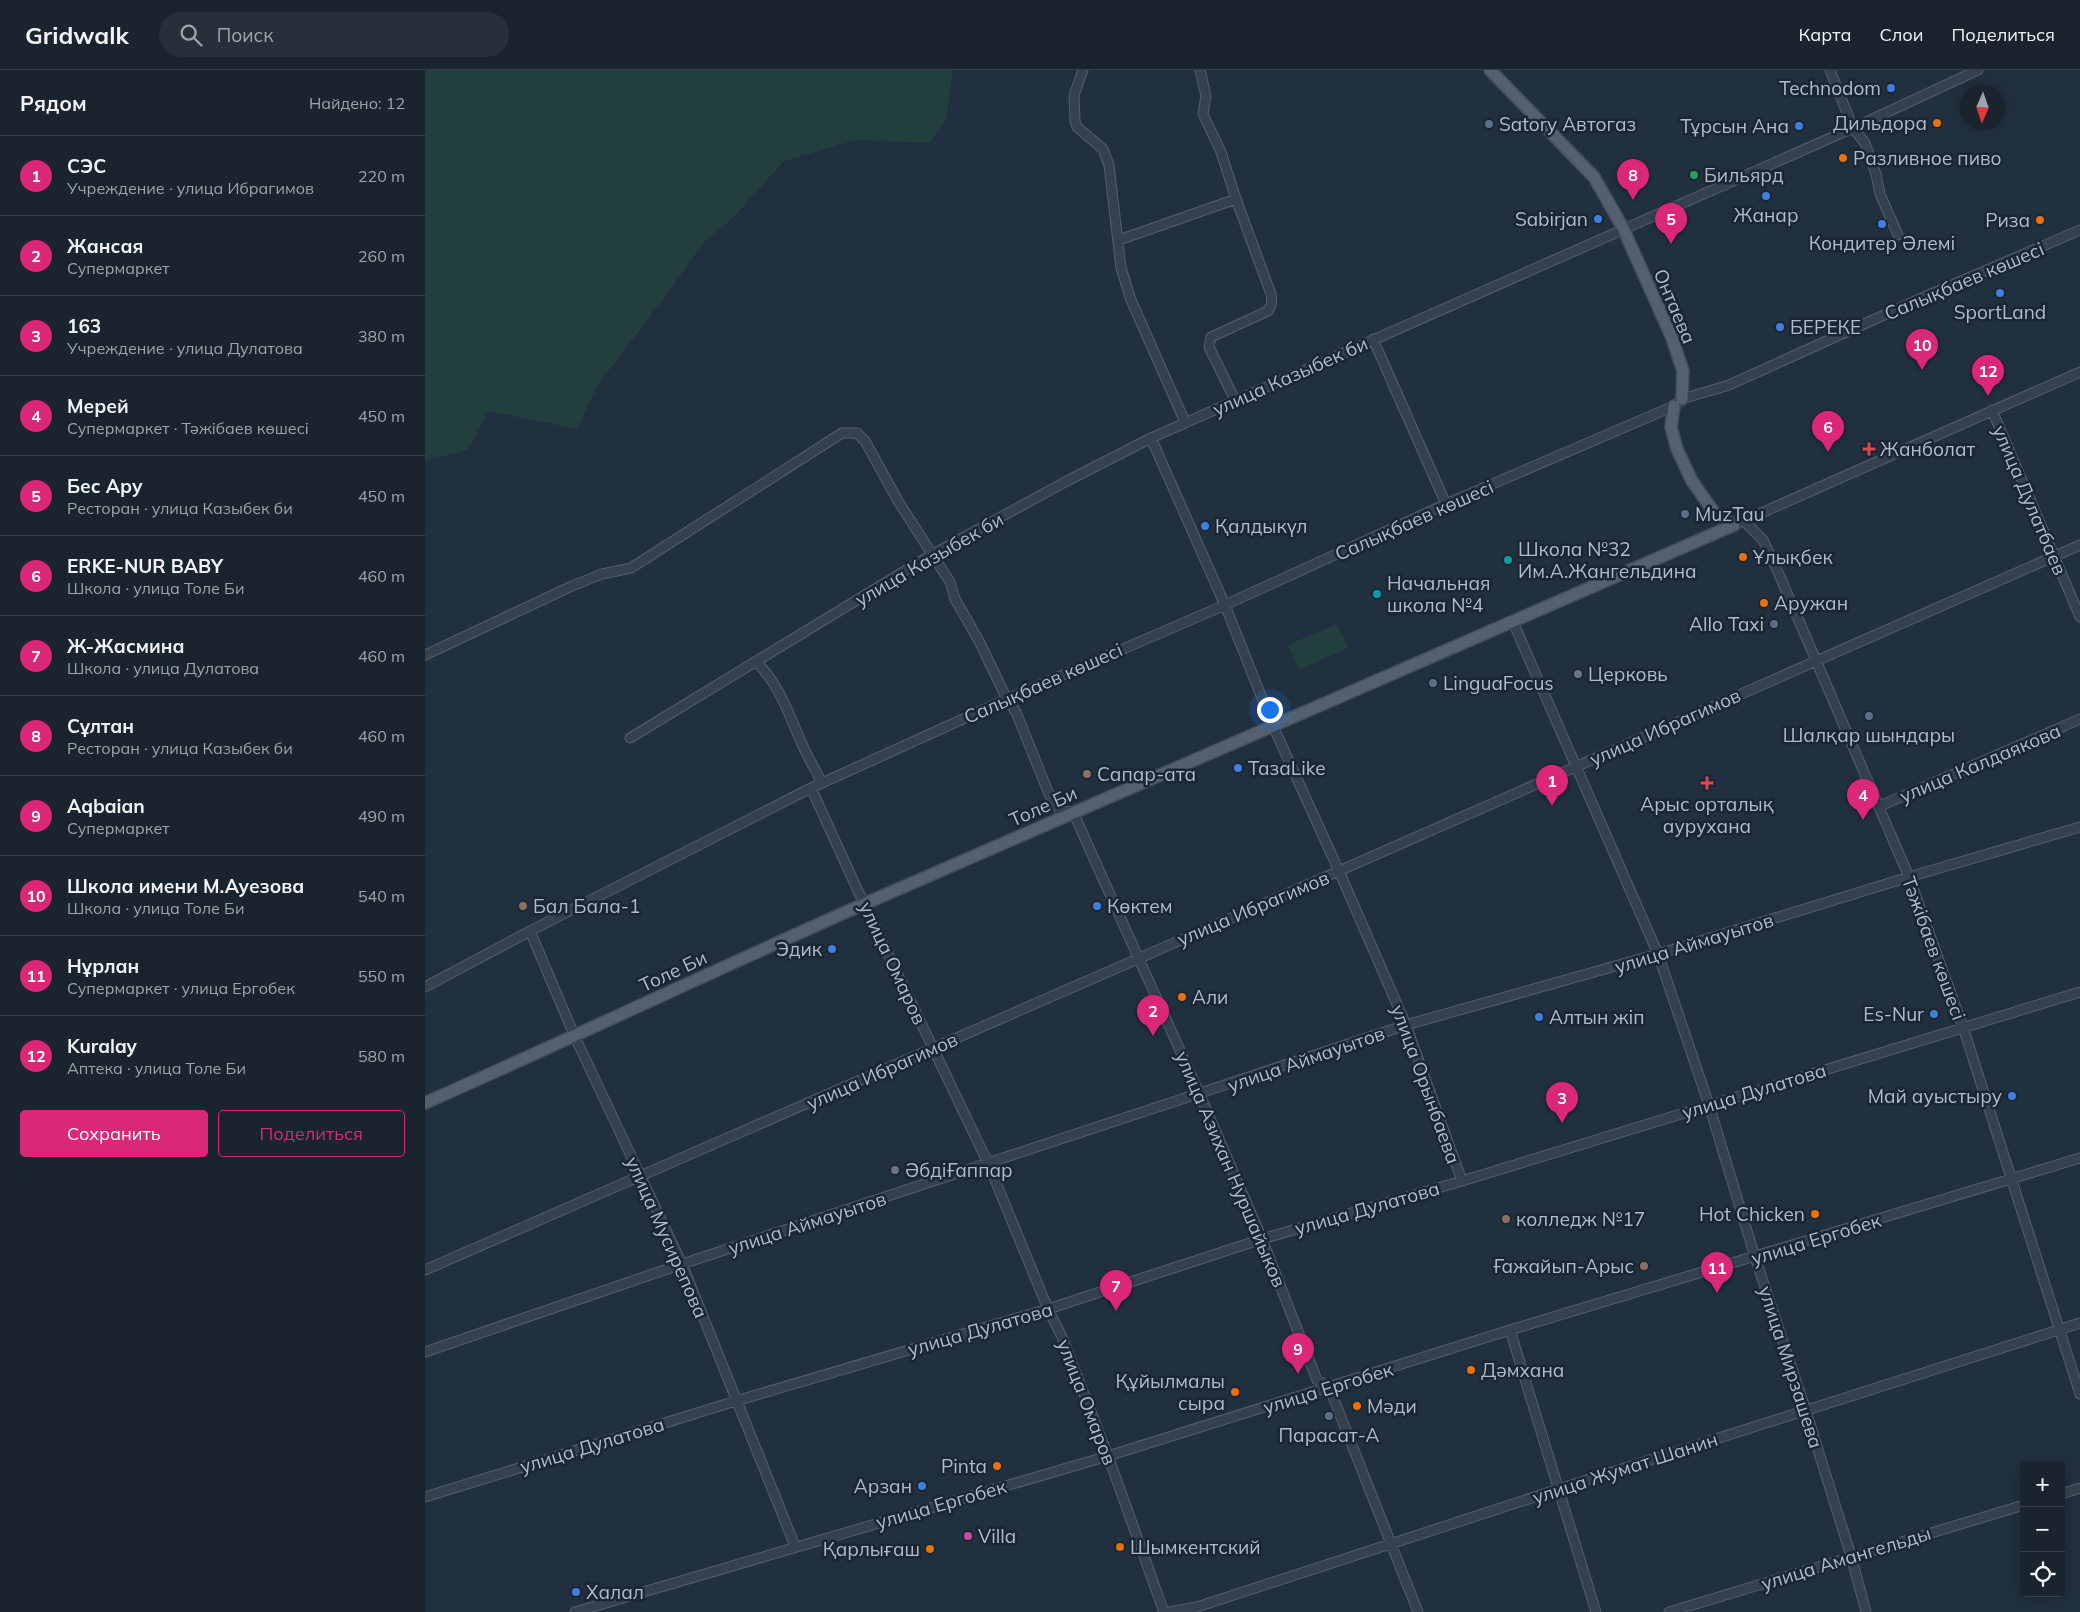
<!DOCTYPE html>
<html lang="ru">
<meta charset="utf-8">
<style>
:root{--surface:#19242e;--page:#26303a;--text:#f1f3f6;--muted:#9fa4aa;--line:#37414a;--accent:#db2777}
body{margin:0;font-family:Mulish,sans-serif;background:var(--page);color:var(--text)}
.controls{position:absolute;right:15px;bottom:15px;display:grid;overflow:hidden;border-radius:5px;box-shadow:0 2px 12px #0003}
.controls button{width:45px;height:45px;display:grid;place-items:center;padding:0;border:0;border-bottom:1px solid var(--line);background:var(--surface);color:var(--text);font:25px sans-serif}
.compass{position:absolute;left:1535px;top:15px;width:45px;height:45px;border-radius:50%;background:var(--surface);box-shadow:0 2px 12px #0003;rotate:182deg}
.you{position:absolute;left:844px;top:639px;width:18px;height:18px;margin:-12px;border:4px solid #fff;border-radius:50%;background:#1a73e8;box-shadow:0 0 0 8px #1a73e833}
.badge{display:grid;place-items:center;width:32px;height:32px;border-radius:50%;background:var(--accent);color:#fff;font-size:16px;font-weight:700}
.pin{position:absolute;translate:-50% -41px;filter:drop-shadow(0 1px 2px #0008)}
.pin::after{content:'';position:absolute;top:26px;width:18px;height:15px;background:inherit;clip-path:polygon(0 0,100% 0,50% 100%)}
.list{margin:0;padding:0;list-style:none}
h2{display:flex;justify-content:space-between;align-items:center;height:65px;margin:0;padding:0 20px;font-size:21px}
h2 small{font-size:16px;font-weight:400;color:var(--muted)}
.list li{display:grid;grid-template-columns:32px 1fr auto;gap:15px;align-items:center;box-sizing:border-box;height:80px;padding:0 20px;border-top:1px solid var(--line)}
.list b{display:block;font-size:19px;white-space:nowrap}
.list p{margin:0;font-size:16px;white-space:nowrap;color:var(--muted)}
.list em{font-size:16px;font-style:normal;color:var(--muted)}
.actions{display:flex;gap:10px;padding:15px 20px}
.actions a{flex:1;padding:11px 0;border:1px solid var(--accent);border-radius:5px;text-align:center;font-size:18px;color:var(--accent)}
.actions .main{background:var(--accent);color:#fff}
.icon{flex:none;width:28px;height:28px;fill:none;stroke:currentColor;stroke-width:2;stroke-linecap:round;stroke-linejoin:round}
.map{position:relative;flex:none;width:1655px;height:1542px;overflow:hidden}
header{display:flex;align-items:center;gap:30px;box-sizing:border-box;height:70px;padding:0 25px;background:var(--surface);border-bottom:1px solid var(--line)}
header strong{font-size:24px}
nav{display:flex;gap:28px;margin-inline-start:auto;font-size:18px}
.search{width:350px;height:45px;background:var(--page);display:flex;align-items:center;gap:12px;box-sizing:border-box;padding:0 18px;border-radius:28px;color:var(--muted);font-size:19px}
main{display:flex}
aside{flex:1;background:var(--surface)}
.map>svg:first-child{display:block}
.green{fill:#233e3f}
.lines{fill:none;stroke-linecap:round;stroke-linejoin:round}
.minor-casing{stroke:#535f6c;stroke-width:11}
.major-casing{stroke:#414d5a;stroke-width:14}
.minor{stroke:#35414e;stroke-width:9}
.major{stroke:#53606e;stroke-width:11}
.shop-dot{fill:#3f7fe0;stroke:#1a2633;stroke-width:2}
.food-dot{fill:#e8710a;stroke:#1a2633;stroke-width:2}
.service-dot{fill:#5c6f8a;stroke:#1a2633;stroke-width:2}
.leisure-dot{fill:#2e9e5b;stroke:#1a2633;stroke-width:2}
.health-dot{fill:#e0444e;stroke:#1a2633;stroke-width:2}
.culture-dot{fill:#0f9aa8;stroke:#1a2633;stroke-width:2}
.worship-dot{fill:#6b7280;stroke:#1a2633;stroke-width:2}
.education-dot{fill:#8d6e63;stroke:#1a2633;stroke-width:2}
.hotel-dot{fill:#d1479c;stroke:#1a2633;stroke-width:2}
.labels{text-anchor:middle;dominant-baseline:central;stroke-width:5;stroke-linejoin:round;paint-order:stroke}
.poi-label{font-size:19px;fill:#b1bcca;stroke:#1a2633;text-anchor:start}
.street-label{font-size:19px;fill:#b1bcca;stroke:#1a2633}
</style>
<header>
<strong>Gridwalk</strong>
<div class="search"><svg class="icon" aria-label="search" viewBox="0 0 24 24"><circle cx="10" cy="10" r="6"/><path d="M15 15l6 6"/></svg>Поиск</div>
<nav><a>Карта</a><a>Слои</a><a>Поделиться</a></nav>
</header>
<main>
<aside>
<h2>Рядом<small>Найдено: 12</small></h2>
<ul class="list">
<li><span class="badge">1</span><div><b>СЭС</b><p>Учреждение · улица Ибрагимов</p></div><em>220 m</em></li>
<li><span class="badge">2</span><div><b>Жансая</b><p>Супермаркет</p></div><em>260 m</em></li>
<li><span class="badge">3</span><div><b>163</b><p>Учреждение · улица Дулатова</p></div><em>380 m</em></li>
<li><span class="badge">4</span><div><b>Мерей</b><p>Супермаркет · Тәжібаев көшесі</p></div><em>450 m</em></li>
<li><span class="badge">5</span><div><b>Бес Ару</b><p>Ресторан · улица Казыбек би</p></div><em>450 m</em></li>
<li><span class="badge">6</span><div><b>ERKE-NUR BABY</b><p>Школа · улица Толе Би</p></div><em>460 m</em></li>
<li><span class="badge">7</span><div><b>Ж-Жасмина</b><p>Школа · улица Дулатова</p></div><em>460 m</em></li>
<li><span class="badge">8</span><div><b>Сұлтан</b><p>Ресторан · улица Казыбек би</p></div><em>460 m</em></li>
<li><span class="badge">9</span><div><b>Aqbaian</b><p>Супермаркет</p></div><em>490 m</em></li>
<li><span class="badge">10</span><div><b>Школа имени М.Ауезова</b><p>Школа · улица Толе Би</p></div><em>540 m</em></li>
<li><span class="badge">11</span><div><b>Нұрлан</b><p>Супермаркет · улица Ергобек</p></div><em>550 m</em></li>
<li><span class="badge">12</span><div><b>Kuralay</b><p>Аптека · улица Толе Би</p></div><em>580 m</em></li>
</ul>
<div class="actions"><a class="main">Сохранить</a><a>Поделиться</a></div>
</aside>
<div class="map">
<svg width="1655" height="1542" viewBox="0 0 1655 1542">
<rect width="100%" height="100%" fill="#21303e"/>
<path class="green" d="M0 0H528L521 50 504 73 431 70 359 91 308 148 278 173 242 224 174 313 152 359 63 341 44 379 0 391Z
M912 554 923 578 874 600 863 575Z"/>
<g class="lines">
<g class="minor-casing">
<path id="minor" d="M658 0 649 25 650 51 652 57 678 79 684 95 696 198 706 230 760 352
M775 0 781 26 778 44 796 82 811 129
M1405 0 1428 58 1440 73 1451 104 1455 124 1473 165
M694 170 811 129 846 224C847 231 847 235 843 241L786 267 784 277 810 330
M948 269 1021 434
M1567 340 1655 547
M726 368 800 535 848 656 914 801 981 955 1037 1111
M1319 451 1338 470 1350 495 1484 807 1538 957 1655 1324
M1316 452 1655 302
M1088 552 1233 884 1284 1035 1330 1187 1381 1341 1426 1486 1441 1542
M0 585 147 516 177 504 206 498 417 363H432L440 371 473 431 525 512 530 529 554 571 582 629 591 642 624 724 635 741 648 742 775 1025 837 1169 892 1310 904 1317 993 1542
M331 592C353 612 364 644 376 672 382 686 390 699 397 713
M205 668 506 485 642 411 726 368 1428 58 1553 0
M386 718 439 834 563 1093 623 1239 637 1267 683 1386 739 1542
M1455 736 1655 649
M105 861 150 967 257 1194 370 1476
M0 917 105 861 386 718 582 629 800 535 1021 434 1249 336 1257 329 1304 315 1499 227 1655 160
M0 1200 914 801 1655 475
M1085 1260 1171 1542
M0 1282 257 1194 981 955 1233 884 1484 807 1655 757
M1636 1424 1655 1418
M0 1427 311 1331 623 1239 837 1169 1037 1111 1655 922
M150 1542 683 1386 1085 1260 1655 1088
M744 1542 772 1537 1134 1419 1655 1253
M1244 1542 1599 1435"/>
</g>
<g class="major-casing">
<path id="major" d="M1065 0 1169 107 1198 158 1247 268 1258 301 1257 329
M1249 336 1246 357 1252 379 1267 411 1291 445 1309 455
M0 1033C147 968 292 899 439 834 728 706 1019 582 1309 455"/>
</g>
<use href="#minor" class="minor"/>
<use href="#major" class="major"/>
</g>
<g class="shop-dot">
<circle cx="1466" cy="18" r="5"/>
<circle cx="1374" cy="56" r="5"/>
<circle cx="1341" cy="126" r="5"/>
<circle cx="1173" cy="149" r="5"/>
<circle cx="1457" cy="154" r="5"/>
<circle cx="1575" cy="223" r="5"/>
<circle cx="1355" cy="257" r="5"/>
<circle cx="780" cy="456" r="5"/>
<circle cx="813" cy="698" r="5"/>
<circle cx="672" cy="836" r="5"/>
<circle cx="407" cy="879" r="5"/>
<circle cx="1509" cy="944" r="5"/>
<circle cx="1114" cy="947" r="5"/>
<circle cx="1587" cy="1026" r="5"/>
<circle cx="497" cy="1416" r="5"/>
<circle cx="151" cy="1522" r="5"/>
</g>
<g class="food-dot">
<circle cx="1512" cy="53" r="5"/>
<circle cx="1418" cy="88" r="5"/>
<circle cx="1615" cy="150" r="5"/>
<circle cx="1318" cy="487" r="5"/>
<circle cx="1339" cy="533" r="5"/>
<circle cx="757" cy="927" r="5"/>
<circle cx="1390" cy="1144" r="5"/>
<circle cx="1046" cy="1300" r="5"/>
<circle cx="810" cy="1322" r="5"/>
<circle cx="932" cy="1336" r="5"/>
<circle cx="572" cy="1396" r="5"/>
<circle cx="695" cy="1477" r="5"/>
<circle cx="505" cy="1479" r="5"/>
</g>
<g class="service-dot">
<circle cx="1064" cy="54" r="5"/>
<circle cx="1260" cy="444" r="5"/>
<circle cx="1349" cy="554" r="5"/>
<circle cx="1008" cy="613" r="5"/>
<circle cx="1444" cy="646" r="5"/>
<circle cx="904" cy="1346" r="5"/>
</g>
<circle class="leisure-dot" cx="1269" cy="105" r="5"/>
<g class="health-dot">
<path d="M1441.5 371.5h5v5h5v5h-5v5h-5v-5h-5v-5h5z"/>
<path d="M1279.5 705.5h5v5h5v5h-5v5h-5v-5h-5v-5h5z"/>
</g>
<g class="culture-dot">
<circle cx="1083" cy="490" r="5"/>
<circle cx="952" cy="524" r="5"/>
</g>
<g class="worship-dot">
<circle cx="1153" cy="604" r="5"/>
<circle cx="470" cy="1100" r="5"/>
</g>
<g class="education-dot">
<circle cx="662" cy="704" r="5"/>
<circle cx="98" cy="836" r="5"/>
<circle cx="1081" cy="1149" r="5"/>
<circle cx="1219" cy="1196" r="5"/>
</g>
<circle class="hotel-dot" cx="543" cy="1466" r="5"/>
<g class="labels">
<g class="poi-label">
<text x="1456" y="18" text-anchor="end">Technodom</text>
<text x="1502" y="53" text-anchor="end">Дильдора</text>
<text x="1074" y="54">Satory Автогаз</text>
<text x="1364" y="56" text-anchor="end">Тұрсын Ана</text>
<text x="1428" y="88">Разливное пиво</text>
<text x="1279" y="105">Бильярд</text>
<text x="1341" y="145" text-anchor="middle">Жанар</text>
<text x="1163" y="149" text-anchor="end">Sabirjan</text>
<text x="1605" y="150" text-anchor="end">Риза</text>
<text x="1457" y="173" text-anchor="middle">Кондитер Әлемі</text>
<text x="1575" y="242" text-anchor="middle">SportLand</text>
<text x="1365" y="257">БЕРЕКЕ</text>
<text x="1455" y="379">Жанболат</text>
<text x="1270" y="444">MuzTau</text>
<text x="790" y="456">Қалдыкүл</text>
<text x="1093" y="479">Школа №32<tspan x="1093" dy="22">Им.А.Жангельдина</tspan></text>
<text x="1328" y="487">Ұлықбек</text>
<text x="962" y="513">Начальная<tspan x="962" dy="22">школа №4</tspan></text>
<text x="1349" y="533">Аружан</text>
<text x="1339" y="554" text-anchor="end">Allo Taxi</text>
<text x="1163" y="604">Церковь</text>
<text x="1018" y="613">LinguaFocus</text>
<text x="1444" y="665" text-anchor="middle">Шалқар шындары</text>
<text x="823" y="698">ТазаLike</text>
<text x="672" y="704">Сапар-ата</text>
<text x="1282" y="734" text-anchor="middle">Арыс орталық<tspan x="1282" dy="22">аурухана</tspan></text>
<text x="108" y="836">Бал Бала-1</text>
<text x="682" y="836">Көктем</text>
<text x="397" y="879" text-anchor="end">Эдик</text>
<text x="767" y="927">Али</text>
<text x="1499" y="944" text-anchor="end">Es-Nur</text>
<text x="1124" y="947">Алтын жіп</text>
<text x="1577" y="1026" text-anchor="end">Май ауыстыру</text>
<text x="480" y="1100">ӘбдіҒаппар</text>
<text x="1380" y="1144" text-anchor="end">Hot Chicken</text>
<text x="1091" y="1149">колледж №17</text>
<text x="1209" y="1196" text-anchor="end">Ғажайып-Арыс</text>
<text x="1056" y="1300">Дәмхана</text>
<text x="800" y="1311" text-anchor="end">Құйылмалы<tspan x="800" dy="22">сыра</tspan></text>
<text x="942" y="1336">Мәди</text>
<text x="904" y="1365" text-anchor="middle">Парасат-А</text>
<text x="562" y="1396" text-anchor="end">Pinta</text>
<text x="487" y="1416" text-anchor="end">Арзан</text>
<text x="553" y="1466">Villa</text>
<text x="705" y="1477">Шымкентский</text>
<text x="495" y="1479" text-anchor="end">Қарлығаш</text>
<text x="161" y="1522">Халал</text>
</g>
<g class="street-label">
<text transform="translate(1539 211) rotate(-23)">Салықбаев көшесі</text>
<text transform="translate(1250 236) rotate(67)">Онтаева</text>
<text transform="translate(865 306) rotate(-24)">улица Казыбек би</text>
<text transform="translate(1605 430) rotate(67)">улица Дулатбаев</text>
<text transform="translate(989 450) rotate(-24)">Салықбаев көшесі</text>
<text transform="translate(504 489) rotate(-30)">улица Казыбек би</text>
<text transform="translate(618 613) rotate(-24)">Салықбаев көшесі</text>
<text transform="translate(1240 657) rotate(-24)">улица Ибрагимов</text>
<text transform="translate(1555 693) rotate(-23)">улица Калдаякова</text>
<text transform="translate(618 736) rotate(-24)">Толе Би</text>
<text transform="translate(828 838) rotate(-23)">улица Ибрагимов</text>
<text transform="translate(1269 873) rotate(-17)">улица Аймауытов</text>
<text transform="translate(1509 878) rotate(70)">Тәжібаев көшесі</text>
<text transform="translate(468 893) rotate(65)">улица Омаров</text>
<text transform="translate(248 901) rotate(-25)">Толе Би</text>
<text transform="translate(881 989) rotate(-19)">улица Аймауытов</text>
<text transform="translate(457 1001) rotate(-24)">улица Ибрагимов</text>
<text transform="translate(1001 1014) rotate(70)">улица Орынбаева</text>
<text transform="translate(1329 1021) rotate(-17)">улица Дулатова</text>
<text transform="translate(806 1099) rotate(67)">улица Азихан Нуршайыков</text>
<text transform="translate(942 1138) rotate(-16)">улица Дулатова</text>
<text transform="translate(382 1153) rotate(-18)">улица Аймауытов</text>
<text transform="translate(242 1167) rotate(66)">улица Мусирепова</text>
<text transform="translate(1391 1169) rotate(-17)">улица Ергобек</text>
<text transform="translate(555 1259) rotate(-16)">улица Дулатова</text>
<text transform="translate(1366 1297) rotate(72)">улица Мирзашева</text>
<text transform="translate(903 1318) rotate(-17)">улица Ергобек</text>
<text transform="translate(662 1332) rotate(69)">улица Омаров</text>
<text transform="translate(167 1375) rotate(-17)">улица Дулатова</text>
<text transform="translate(1200 1398) rotate(-18)">улица Жумат Шанин</text>
<text transform="translate(516 1434) rotate(-16)">улица Ергобек</text>
<text transform="translate(1421 1488) rotate(-17)">улица Амангельды</text>
</g>
</g>
</svg>
<div class="controls">
<button>+</button>
<button>−</button>
<button><svg class="icon" aria-label="locate" viewBox="0 0 24 24"><circle cx="12" cy="12" r="6"/><path d="M12 2v4M12 18v4M2 12h4M18 12h4"/></svg></button>
</div>
<svg class="compass" viewBox="-18 -18 36 36"><path d="M0-13l5 13h-10z" fill="#e53935"/><path d="M0 13l5-13h-10z" fill="#9fa4aa"/></svg>
<div class="you"></div>
<div class="pin badge" style="left:1127px;top:736px">1</div>
<div class="pin badge" style="left:728px;top:966px">2</div>
<div class="pin badge" style="left:1137px;top:1053px">3</div>
<div class="pin badge" style="left:1438px;top:750px">4</div>
<div class="pin badge" style="left:1246px;top:174px">5</div>
<div class="pin badge" style="left:1403px;top:382px">6</div>
<div class="pin badge" style="left:691px;top:1241px">7</div>
<div class="pin badge" style="left:1208px;top:130px">8</div>
<div class="pin badge" style="left:873px;top:1304px">9</div>
<div class="pin badge" style="left:1497px;top:300px">10</div>
<div class="pin badge" style="left:1292px;top:1223px">11</div>
<div class="pin badge" style="left:1563px;top:326px">12</div>
</div>
</main>
